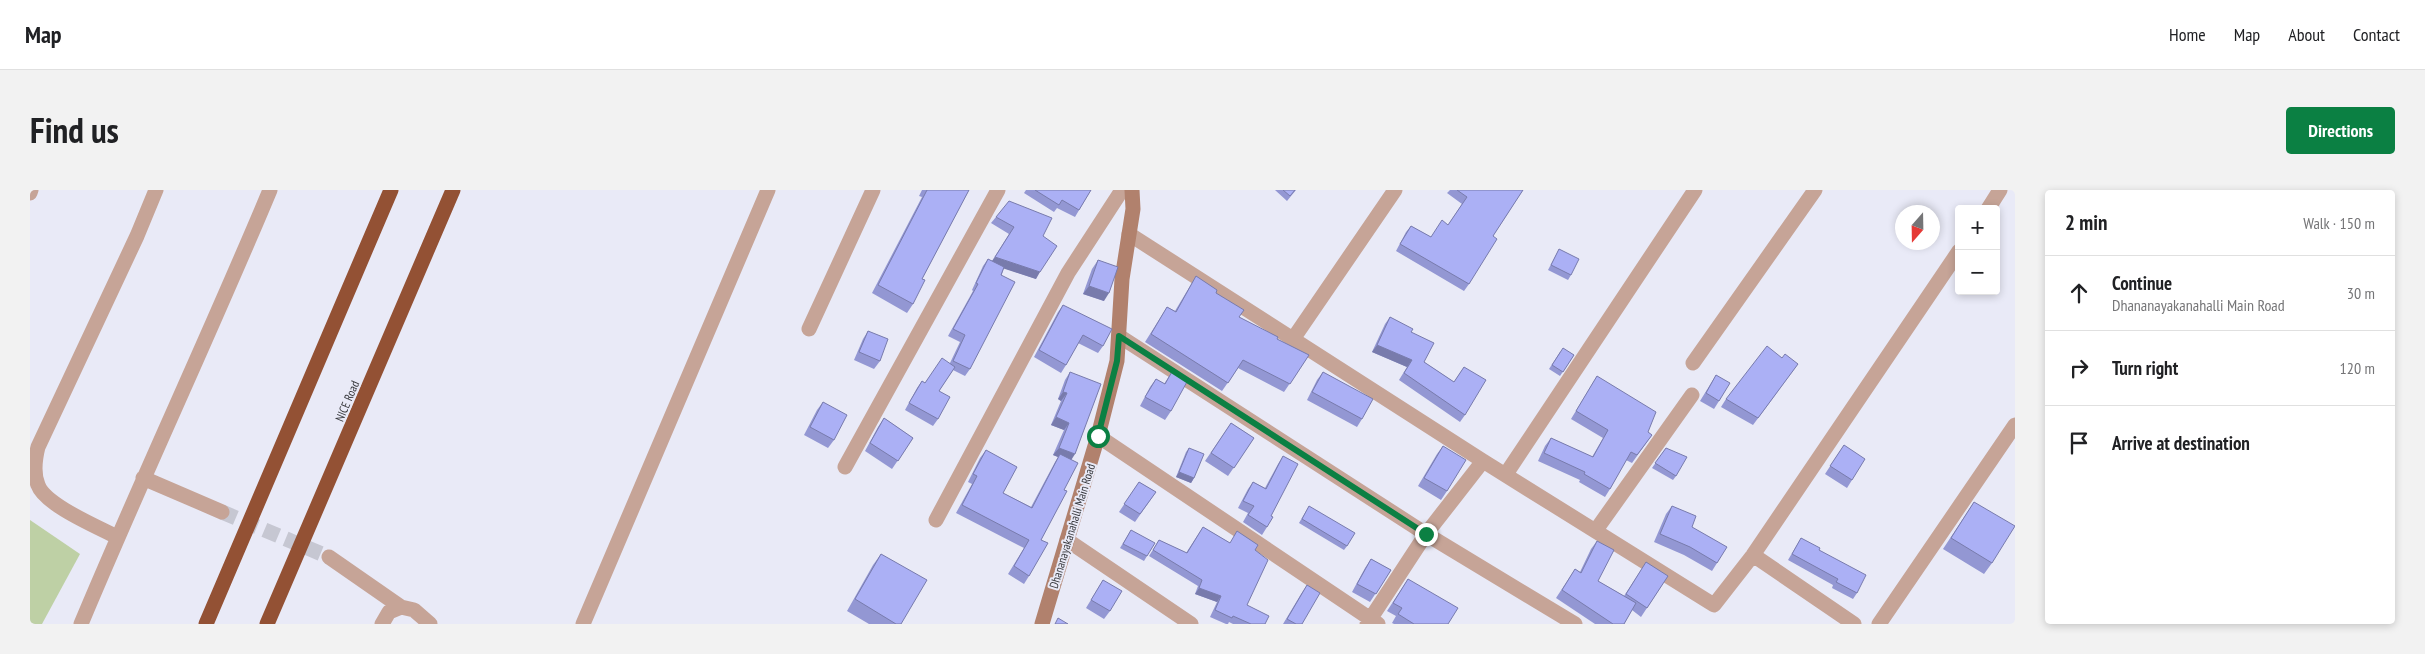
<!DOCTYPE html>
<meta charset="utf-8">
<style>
:root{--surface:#fff;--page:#f2f2f2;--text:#202124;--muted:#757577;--line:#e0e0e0;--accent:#0b8043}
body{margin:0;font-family:"PT Sans Narrow",sans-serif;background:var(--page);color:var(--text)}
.controls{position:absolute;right:15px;top:15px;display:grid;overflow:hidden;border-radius:5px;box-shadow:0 2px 8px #0003}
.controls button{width:45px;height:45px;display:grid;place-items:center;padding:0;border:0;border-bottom:1px solid var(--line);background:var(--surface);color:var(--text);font:25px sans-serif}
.compass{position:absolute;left:1865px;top:15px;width:45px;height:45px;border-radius:50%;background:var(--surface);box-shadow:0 2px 8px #0003;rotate:200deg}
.stop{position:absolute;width:15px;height:15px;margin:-11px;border:4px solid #0b8043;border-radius:50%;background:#fff}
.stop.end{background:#0b8043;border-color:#fff;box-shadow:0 1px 5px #0008}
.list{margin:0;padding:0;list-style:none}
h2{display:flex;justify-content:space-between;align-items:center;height:65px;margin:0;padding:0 20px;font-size:21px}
h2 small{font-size:16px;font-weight:400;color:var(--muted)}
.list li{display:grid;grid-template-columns:32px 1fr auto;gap:15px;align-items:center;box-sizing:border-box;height:75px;padding:0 20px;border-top:1px solid var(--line)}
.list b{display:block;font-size:19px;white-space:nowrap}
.list p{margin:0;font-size:16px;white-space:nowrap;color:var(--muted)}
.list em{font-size:16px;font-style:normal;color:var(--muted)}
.icon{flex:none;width:28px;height:28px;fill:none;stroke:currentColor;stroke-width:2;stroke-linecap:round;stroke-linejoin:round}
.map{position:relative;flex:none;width:1985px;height:434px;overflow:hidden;border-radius:5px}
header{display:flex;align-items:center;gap:30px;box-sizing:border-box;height:70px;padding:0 25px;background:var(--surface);border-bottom:1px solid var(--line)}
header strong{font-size:24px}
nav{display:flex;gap:28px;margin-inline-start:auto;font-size:18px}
.intro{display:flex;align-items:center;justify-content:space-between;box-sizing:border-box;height:120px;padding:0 30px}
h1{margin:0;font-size:35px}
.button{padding:12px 22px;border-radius:5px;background:var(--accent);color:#fff;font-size:18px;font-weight:700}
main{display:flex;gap:30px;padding:0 30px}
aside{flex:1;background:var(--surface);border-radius:5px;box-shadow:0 2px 8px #0003}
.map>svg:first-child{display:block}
.green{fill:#bed0a5}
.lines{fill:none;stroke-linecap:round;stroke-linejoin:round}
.street-tunnel{stroke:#c6c7d2;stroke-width:15;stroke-dasharray:15 8;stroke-linecap:butt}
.street{stroke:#c6a497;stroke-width:15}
.secondary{stroke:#b1816d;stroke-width:15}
.highway{stroke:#935134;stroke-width:15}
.wall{fill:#9397d3}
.shaded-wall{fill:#787bac}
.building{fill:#abb0f5;stroke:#787bac}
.route{stroke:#0b8043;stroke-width:6}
.labels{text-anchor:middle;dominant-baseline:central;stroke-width:4;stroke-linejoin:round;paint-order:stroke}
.street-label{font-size:12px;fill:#38393d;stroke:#e9eaf7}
</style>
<header>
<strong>Map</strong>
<nav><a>Home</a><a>Map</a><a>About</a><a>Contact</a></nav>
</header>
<div class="intro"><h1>Find us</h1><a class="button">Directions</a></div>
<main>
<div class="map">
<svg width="1985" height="434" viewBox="0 0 1985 434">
<rect width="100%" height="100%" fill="#e9eaf7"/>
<path class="green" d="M0 330 50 364 12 434H0Z"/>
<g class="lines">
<path class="street-tunnel" d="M192 322 299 367"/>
<path class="street" d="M0 3 1 0
M1958 19 1970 0
M1099 44 1453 271 1684 415 1723 365 1824 434
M779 139 843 0
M1089 146 1396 344 1545 434
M1263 149 1365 0
M1663 173 1785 0
M1068 246 1348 434
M815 277 968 0
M1476 284 1665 0
M113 288 192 322
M906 330 1038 83 1092 0
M1566 340 1662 205
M87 347C68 337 15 315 8 295 3 283 5 269 8 257L107 46 126 0
M1037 350 1161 434
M1723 365 1929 61
M299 367 371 417
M51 434C112 288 179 146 240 0
M352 434 359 422 371 417 384 420 400 434
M553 434 738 0
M1337 434 1396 344 1453 271
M1849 434 1985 235"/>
<path class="secondary" d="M1012 434 1068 246 1087 171 1092 89 1103 19 1102 0"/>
<path class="highway" d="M176 434 361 0
M237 434 423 0"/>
</g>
<path class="wall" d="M892 0H939L892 89 883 114 877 123 842 103 892 7 889 6Z
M996 0H1061L1045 27 1027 18 1024 22 994 3Z
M1245 0H1266L1257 11Z
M1420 0H1493L1463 46 1439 94 1434 101 1366 61 1376 42 1381 36 1401 47 1418 35 1432 14 1417 3Z
M966 27 1013 46 1006 89 974 78 940 179 935 186 923 180 909 201 908 229 903 236 875 220 887 198 892 191 895 193 920 173 930 152 918 146 943 101 942 100 953 76 958 69 962 71 979 44 961 33Z
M1529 59 1541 85 1538 90 1518 80Z
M1068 70 1074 111 1053 104 1062 79Z
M1166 86 1186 103 1209 127 1247 149 1279 165 1254 202 1208 178 1192 201 1115 152 1137 117 1145 121Z
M1033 115 1073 156 1068 163 1048 153 1036 175 1031 183 1004 167 1028 122Z
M1360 127 1381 142 1394 172 1424 192 1434 177 1435 225 1430 232 1369 190 1377 177 1342 162 1355 134Z
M838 141 850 171 844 179 824 170 833 149Z
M1530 162 1544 165 1530 186 1519 179Z
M1752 168 1768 174 1723 235 1691 217 1696 209Z
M1143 180 1141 221 1135 230 1110 216 1120 197 1126 189 1134 194Z
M1040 182 1041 270 1034 300 1011 350 999 386 994 394 978 384 994 358 926 323 942 294 938 292 950 268 956 260 973 303 1001 317 1025 272 1028 267 1023 265 1034 240 1021 235 1031 211 1028 209 1035 190Z
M1293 182 1332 229 1327 237 1277 210 1287 190Z
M1686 185 1689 211 1684 219 1670 211Z
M1567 186 1618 242 1622 245 1602 273 1596 270 1580 299 1575 307 1549 292 1550 290 1508 271 1515 256 1521 248 1562 267 1573 248 1541 229Z
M793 212 804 250 798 258 774 245 787 220Z
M854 228 883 248 862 279 835 261 848 237Z
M1201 233 1224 248 1198 286 1175 271Z
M1814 255 1822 290 1817 298 1795 284Z
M1413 256 1417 301 1411 310 1388 296 1407 264Z
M1159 258 1164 288 1161 293 1146 287 1156 262Z
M1636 258 1646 286 1643 290 1622 278Z
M1253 266 1241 326 1237 337 1232 345 1213 332 1218 323 1208 318 1218 299 1223 292 1235 298 1248 274Z
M1109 292 1126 302 1105 332 1089 322Z
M1944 312 1962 373 1954 384 1913 359Z
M1279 316 1317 356 1314 360 1269 333Z
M1642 316 1662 337 1687 373 1682 381 1654 365 1624 352 1636 324Z
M1173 337 1200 353 1225 360 1217 415 1235 434H1203L1199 432 1198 434H1196L1180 427 1187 412 1165 404 1168 396 1119 366 1129 350 1156 363Z
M1101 340 1117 366 1114 371 1090 358Z
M1771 348 1789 360 1827 403 1823 409 1802 398 1803 395 1758 370Z
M1567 351 1568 391 1594 406 1611 380 1638 386 1611 427 1602 420 1594 434H1565L1526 408 1545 379 1550 382 1561 359Z
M851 364 871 434H839L817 421 843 375Z
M1341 369 1361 380 1340 412 1322 402 1335 378Z
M1378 389 1418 434H1364L1362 433 1366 426 1357 421Z
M1073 390 1080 421 1074 429 1056 418Z
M1277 395 1272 434H1253L1271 404Z"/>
<path class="shaded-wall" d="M965 67 1010 82 1006 89 960 74Z
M1059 96 1079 103 1074 111 1053 104Z
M1347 155 1382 170 1377 177 1342 162Z
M1033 202 1037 203 1031 211 1028 209Z
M1026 227 1039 233 1034 240 1021 235Z
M1029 258 1045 264 1040 272 1030 264 1028 267 1023 265Z
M1149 282 1164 288 1161 293 1146 287Z
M1169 398 1191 406 1187 412 1165 404Z"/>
<path class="building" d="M897 0H939L892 89 895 90 883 114 848 95Z
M1005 0H1061L1049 20 1032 10 1029 15Z
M1253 0H1265L1260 6Z
M1427 0H1493L1463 46 1467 49 1439 94 1370 54 1381 36 1401 47 1412 30 1418 35 1437 7Z
M979 11 1022 28 1013 46 1027 56 1010 82 965 67 984 37 966 27Z
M1529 59 1549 69 1541 85 1521 75Z
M958 69 974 77 971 85 985 92 940 179 923 171 935 145 923 139 948 94 946 93Z
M1068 70 1088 77 1079 103 1059 96Z
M1166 86 1187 100 1186 103 1214 120 1209 127 1248 147 1247 149 1279 165 1260 194 1213 170 1198 193 1121 144 1137 117 1146 122Z
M1033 115 1082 139 1073 156 1053 145 1036 175 1009 160Z
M1360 127 1383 139 1381 142 1404 153 1394 172 1424 192 1434 177 1456 190 1435 225 1374 183 1382 170 1347 155Z
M838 141 858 149 850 171 829 162Z
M1737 156 1752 168 1755 164 1768 174 1728 228 1696 209Z
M1533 158 1544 165 1533 182 1522 175Z
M912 168 925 177 909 201 920 207 908 229 879 213 892 191 895 193Z
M1143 180 1158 190 1141 221 1115 207 1126 189 1135 194Z
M1040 182 1071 194 1045 264 1029 258 1039 233 1026 227 1037 203 1033 202Z
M1293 182 1343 209 1332 229 1282 202Z
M1686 185 1700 193 1689 211 1676 203Z
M1567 186 1626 222 1618 242 1622 245 1607 265 1601 262 1580 299 1554 284 1555 282 1514 263 1521 248 1563 267 1578 240 1546 221Z
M793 212 817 225 804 250 780 237Z
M854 228 883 248 868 271 840 253Z
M1201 233 1224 248 1204 278 1181 263Z
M1814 255 1835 269 1822 290 1800 276Z
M1413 256 1436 270 1417 301 1394 288Z
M1159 258 1174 264 1164 288 1149 282Z
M1636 258 1657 267 1646 286 1625 273Z
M956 260 987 277 973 303 1002 318 1030 264 1048 273 1034 300 1037 301 1011 350 1018 353 999 386 984 376 999 350 932 315 947 286 943 284Z
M1253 266 1268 274 1241 326 1243 327 1237 337 1218 325 1224 316 1213 311 1223 292 1236 299Z
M1109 292 1126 302 1110 324 1094 314Z
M1944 312 1985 336 1962 373 1921 348Z
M1279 316 1325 343 1317 356 1272 329Z
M1642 316 1666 326 1662 337 1697 357 1687 373 1660 357 1630 344Z
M1173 337 1200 353 1207 341 1228 355 1225 360 1238 370 1217 415 1239 426 1235 434H1221L1203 426 1202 428 1185 420 1191 406 1169 398 1172 390 1123 360 1129 350 1157 363Z
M1101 340 1125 353 1117 366 1093 354Z
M1771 348 1790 358 1789 360 1836 385 1827 403 1806 392 1808 389 1762 364Z
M1567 351 1584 360 1568 391 1606 413 1594 434H1583L1532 400 1545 379 1551 383Z
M851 364 897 390 871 434H866L825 409Z
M1341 369 1361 380 1346 404 1327 394Z
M1616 372 1638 386 1617 418 1596 404Z
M1378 389 1428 418 1418 434H1384L1368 424 1372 418 1363 413Z
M1073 390 1092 401 1080 421 1061 410Z
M1277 395 1290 403 1272 434H1266L1257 429Z
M1028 428 1038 434H1025Z"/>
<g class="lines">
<path class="route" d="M1068 246 1087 171 1089 146 1396 344"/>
</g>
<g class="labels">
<g class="street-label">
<text transform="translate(317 211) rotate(-67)">NICE Road</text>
<text transform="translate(1042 336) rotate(-73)">Dhananayakanahalli Main Road</text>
</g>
</g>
</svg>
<div class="controls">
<button>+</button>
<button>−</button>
</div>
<svg class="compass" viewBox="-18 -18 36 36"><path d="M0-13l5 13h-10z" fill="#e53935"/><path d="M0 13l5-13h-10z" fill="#757577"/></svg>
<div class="stop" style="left:1068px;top:246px"></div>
<div class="stop end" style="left:1396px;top:344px"></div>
</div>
<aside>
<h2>2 min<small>Walk · 150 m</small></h2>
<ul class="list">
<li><svg class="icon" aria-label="ahead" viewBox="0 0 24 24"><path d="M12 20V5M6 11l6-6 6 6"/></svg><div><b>Continue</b><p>Dhananayakanahalli Main Road</p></div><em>30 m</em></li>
<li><svg class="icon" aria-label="right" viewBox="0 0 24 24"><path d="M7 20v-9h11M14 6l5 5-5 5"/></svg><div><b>Turn right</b></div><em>120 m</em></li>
<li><svg class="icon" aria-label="arrive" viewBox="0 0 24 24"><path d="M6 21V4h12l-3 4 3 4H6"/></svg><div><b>Arrive at destination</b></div></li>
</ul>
</aside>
</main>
